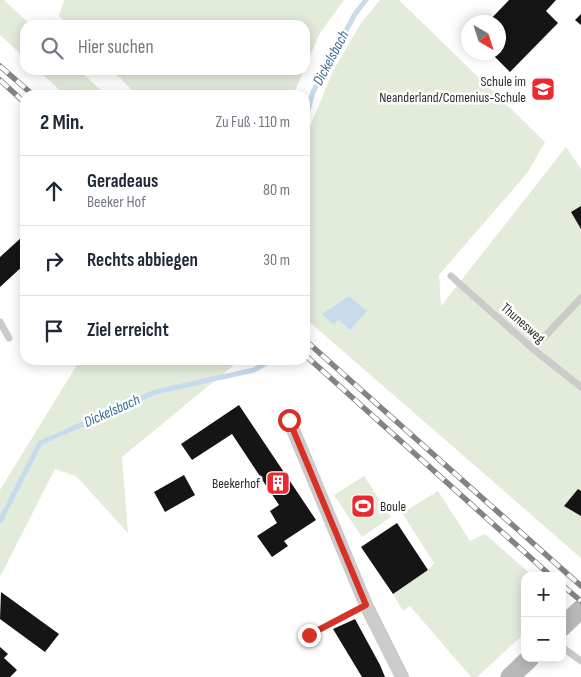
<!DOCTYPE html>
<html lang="de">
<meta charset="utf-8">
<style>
:root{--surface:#fff;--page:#f6f6f7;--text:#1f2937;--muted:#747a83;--line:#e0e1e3}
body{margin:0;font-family:"Sofia Sans Condensed",sans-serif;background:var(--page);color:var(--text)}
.controls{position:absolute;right:15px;bottom:15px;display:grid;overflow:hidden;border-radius:10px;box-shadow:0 2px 12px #0003}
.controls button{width:45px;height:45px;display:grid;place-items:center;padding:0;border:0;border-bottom:1px solid var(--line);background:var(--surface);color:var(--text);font:25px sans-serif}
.compass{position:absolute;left:461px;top:15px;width:45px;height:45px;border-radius:50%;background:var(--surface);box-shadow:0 2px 12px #0003;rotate:141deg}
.stop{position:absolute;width:15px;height:15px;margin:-11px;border:4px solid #d93025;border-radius:50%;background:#fff}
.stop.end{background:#d93025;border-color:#fff;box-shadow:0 1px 5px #0008}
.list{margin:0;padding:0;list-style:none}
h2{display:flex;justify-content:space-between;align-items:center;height:65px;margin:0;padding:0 20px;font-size:21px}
h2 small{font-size:16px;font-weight:400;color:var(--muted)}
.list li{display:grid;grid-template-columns:32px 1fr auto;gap:15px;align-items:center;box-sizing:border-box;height:70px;padding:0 20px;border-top:1px solid var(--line)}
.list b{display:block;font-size:19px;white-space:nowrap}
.list p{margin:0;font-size:16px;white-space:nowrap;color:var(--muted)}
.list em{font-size:16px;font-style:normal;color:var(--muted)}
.icon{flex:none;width:28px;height:28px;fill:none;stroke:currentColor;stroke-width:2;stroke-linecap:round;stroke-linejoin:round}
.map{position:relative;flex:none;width:581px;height:677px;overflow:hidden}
.search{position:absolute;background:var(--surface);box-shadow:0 2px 12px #0003;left:20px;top:20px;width:290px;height:55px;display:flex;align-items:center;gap:12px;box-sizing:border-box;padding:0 18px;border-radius:15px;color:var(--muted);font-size:19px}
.panel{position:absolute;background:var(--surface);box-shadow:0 2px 12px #0003;left:20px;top:90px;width:290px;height:275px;border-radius:15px}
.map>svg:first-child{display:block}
.green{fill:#e3ecdb}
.water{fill:#c6dced}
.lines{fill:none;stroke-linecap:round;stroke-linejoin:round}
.stream{stroke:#c6dced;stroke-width:5}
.building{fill:#151515}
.lane{stroke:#cbcbcb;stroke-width:7}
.street{stroke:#cbcbcb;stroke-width:14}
.secondary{stroke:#b8b8b8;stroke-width:19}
.rail-casing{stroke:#838383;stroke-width:5.5}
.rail{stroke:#fff;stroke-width:4;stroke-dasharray:11;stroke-linecap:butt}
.route{stroke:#d93025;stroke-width:6}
.labels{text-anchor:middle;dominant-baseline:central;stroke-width:5;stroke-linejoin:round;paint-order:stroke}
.poi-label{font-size:14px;fill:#2e2e2e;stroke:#fff;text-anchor:end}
.street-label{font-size:14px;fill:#2e2e2e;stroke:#fff}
.water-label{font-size:15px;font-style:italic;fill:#396c93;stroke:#fff}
</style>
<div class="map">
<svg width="581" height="677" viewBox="0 0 581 677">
<rect width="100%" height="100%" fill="#fff"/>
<path class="green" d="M0 0H4L31 25H25V58L0 35Z
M64 0H344L320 33 305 67V25H68L59 16Z
M380 0H399L545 142 528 172 439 275 441 306 566 147 581 169V558L305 318V182L309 129 333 71 361 23Z
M38 70H79L106 95H65Z
M112 70H304L293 95H137Z
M80 360H240L122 457 128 533 76 476 55 469 0 577V490Z
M364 476 391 517 362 537 334 495Z
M438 491 470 541 485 534 533 576H525V633L477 677H471L410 606 403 611 393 594 428 570 434 563 402 513Z"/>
<path class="water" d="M349 296 367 311 350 330 339 320 333 324 322 314Z"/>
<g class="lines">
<path class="stream" d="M305 120 313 92 355 14 366 0
M0 521 40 443 155 392 254 370 266 363 268 360"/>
</g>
<path class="building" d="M509 0H556L546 11 558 23 510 72 490 52H498V22H488Z
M581 14V25L575 20Z
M581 206V229L571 212Z
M22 237 25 240V264L0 287V257Z
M239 405 316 520 284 541 288 546 272 557 257 536 277 523 270 511 279 505 232 434 192 460 181 444Z
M184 475 195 495 165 512 154 492Z
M578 489 581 491V516L564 506Z
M397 523 428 570 393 594 361 547Z
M1 592 59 634 45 652 0 619Z
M355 619 380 665 385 677H362L333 629Z
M0 647 8 654 4 658 17 670 10 677H0Z"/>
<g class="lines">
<path class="lane" d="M451 276 533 349 581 387
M0 322 9 338
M533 349 581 298
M309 635 366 605
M562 647 581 661"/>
<path class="street" d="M289 420 366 605 402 677"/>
<path class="secondary" d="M562 627 581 609
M510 677 530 658"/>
<g class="rail-casing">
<path id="rail" d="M0 66 33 95
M0 80 25 103
M305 340 581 586
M305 355 551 576
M562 585 581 601"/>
</g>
<use href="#rail" class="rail"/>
</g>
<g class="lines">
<path class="route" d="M289 420 366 605 309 635"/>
</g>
<defs>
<g id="school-square" transform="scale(1.25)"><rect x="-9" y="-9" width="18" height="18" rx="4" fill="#eb2930" stroke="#fff"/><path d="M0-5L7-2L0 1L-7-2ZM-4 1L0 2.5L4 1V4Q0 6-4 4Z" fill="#fff"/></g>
<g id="building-square" transform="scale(1.25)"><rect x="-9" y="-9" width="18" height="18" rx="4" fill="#eb2930" stroke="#fff"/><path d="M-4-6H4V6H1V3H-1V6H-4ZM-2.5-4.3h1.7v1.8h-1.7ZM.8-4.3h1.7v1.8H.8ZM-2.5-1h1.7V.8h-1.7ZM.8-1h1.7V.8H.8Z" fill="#fff"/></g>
<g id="stadium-square" transform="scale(1.25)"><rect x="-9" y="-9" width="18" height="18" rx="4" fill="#eb2930" stroke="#fff"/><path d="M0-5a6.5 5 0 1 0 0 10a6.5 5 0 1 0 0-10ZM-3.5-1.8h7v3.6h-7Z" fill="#fff"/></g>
</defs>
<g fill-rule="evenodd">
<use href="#school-square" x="543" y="89"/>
<use href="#building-square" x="278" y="483"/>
<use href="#stadium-square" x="363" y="506"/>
</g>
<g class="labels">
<g class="poi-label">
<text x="526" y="81">Schule im<tspan x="526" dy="16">Neanderland/Comenius-Schule</tspan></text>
<text x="260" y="483">Beekerhof</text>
<text x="380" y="506" text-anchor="start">Boule</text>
</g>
<g class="street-label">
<text transform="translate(523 323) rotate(41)">Thunesweg</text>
</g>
<g class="water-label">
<text transform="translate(331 58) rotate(-62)">Dickelsbach</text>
<text transform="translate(112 411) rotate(-24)">Dickelsbach</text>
</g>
</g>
</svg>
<div class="controls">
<button>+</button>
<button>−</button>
</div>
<svg class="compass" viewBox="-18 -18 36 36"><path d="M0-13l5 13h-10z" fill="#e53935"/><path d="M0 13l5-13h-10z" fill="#747a83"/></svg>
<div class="stop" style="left:289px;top:420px"></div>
<div class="stop end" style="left:309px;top:635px"></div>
<div class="search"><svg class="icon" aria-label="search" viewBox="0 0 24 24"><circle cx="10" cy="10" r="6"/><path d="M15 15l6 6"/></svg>Hier suchen</div>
<section class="panel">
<h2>2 Min.<small>Zu Fuß · 110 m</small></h2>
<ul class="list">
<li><svg class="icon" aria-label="ahead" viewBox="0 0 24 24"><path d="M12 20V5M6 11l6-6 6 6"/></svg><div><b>Geradeaus</b><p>Beeker Hof</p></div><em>80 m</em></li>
<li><svg class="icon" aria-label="right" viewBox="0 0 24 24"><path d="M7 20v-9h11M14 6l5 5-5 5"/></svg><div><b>Rechts abbiegen</b></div><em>30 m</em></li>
<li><svg class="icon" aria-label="arrive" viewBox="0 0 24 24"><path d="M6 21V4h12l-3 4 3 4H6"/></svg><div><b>Ziel erreicht</b></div></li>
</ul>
</section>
</div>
